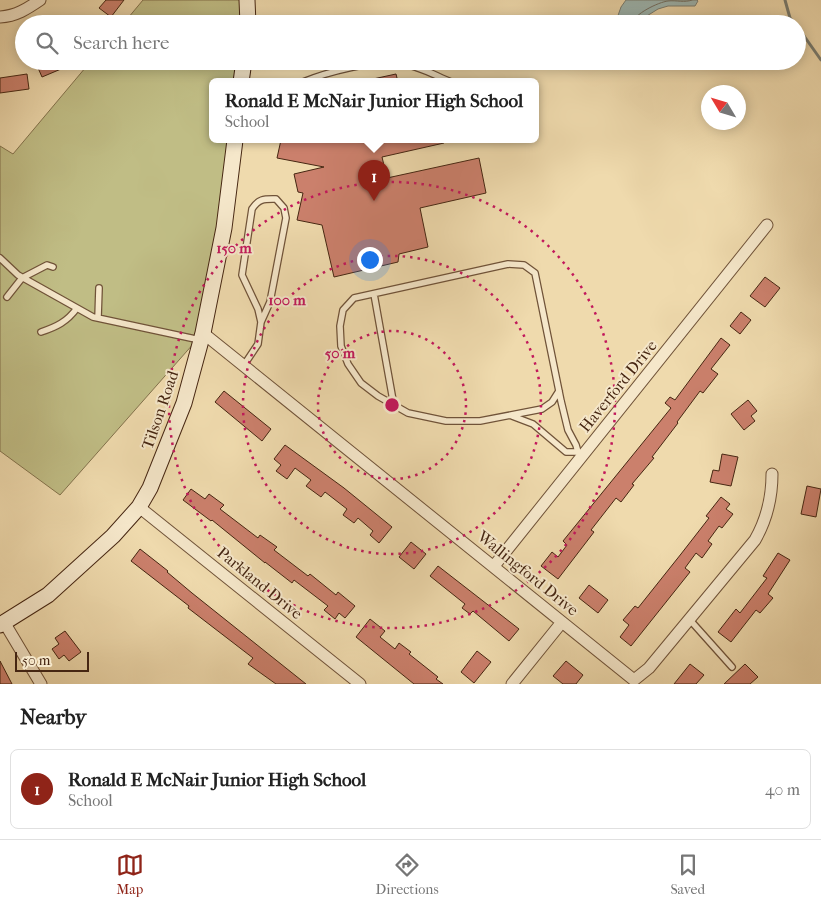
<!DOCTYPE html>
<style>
:root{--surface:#fff;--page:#f2f2f2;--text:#222;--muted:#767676;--line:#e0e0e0;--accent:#8f2418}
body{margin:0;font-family:"IM FELL French Canon",serif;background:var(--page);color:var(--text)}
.compass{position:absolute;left:701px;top:85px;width:45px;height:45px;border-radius:50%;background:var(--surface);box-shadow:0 2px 12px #0003;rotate:308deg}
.scale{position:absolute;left:15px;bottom:12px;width:74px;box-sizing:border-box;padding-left:5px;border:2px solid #462612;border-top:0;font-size:14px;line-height:18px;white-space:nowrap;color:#462612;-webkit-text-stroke:4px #f5e7ca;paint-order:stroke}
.you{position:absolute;left:369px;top:259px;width:18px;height:18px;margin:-12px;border:4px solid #fff;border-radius:50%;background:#1a73e8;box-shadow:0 0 0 8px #1a73e833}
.badge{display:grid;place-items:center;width:32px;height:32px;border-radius:50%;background:var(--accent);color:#fff;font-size:16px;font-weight:700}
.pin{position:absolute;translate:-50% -41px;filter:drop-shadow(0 1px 2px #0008)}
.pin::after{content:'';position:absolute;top:26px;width:18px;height:15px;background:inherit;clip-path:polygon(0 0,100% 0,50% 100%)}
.popup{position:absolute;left:209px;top:78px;width:330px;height:65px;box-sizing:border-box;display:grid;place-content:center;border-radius:8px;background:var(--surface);filter:drop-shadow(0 1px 4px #0005);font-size:16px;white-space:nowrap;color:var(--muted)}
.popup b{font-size:19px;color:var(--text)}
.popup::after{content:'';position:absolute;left:50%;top:100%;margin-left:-10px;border:10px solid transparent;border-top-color:var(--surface)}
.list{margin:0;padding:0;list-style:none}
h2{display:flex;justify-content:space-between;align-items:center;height:65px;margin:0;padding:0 20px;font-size:21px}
h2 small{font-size:16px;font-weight:400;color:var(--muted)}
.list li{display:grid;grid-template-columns:32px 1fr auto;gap:15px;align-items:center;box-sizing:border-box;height:80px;margin:0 10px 10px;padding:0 10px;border:1px solid var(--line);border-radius:8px}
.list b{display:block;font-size:19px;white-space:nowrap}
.list p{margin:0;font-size:16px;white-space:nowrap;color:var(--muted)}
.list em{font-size:16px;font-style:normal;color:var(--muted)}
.icon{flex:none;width:28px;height:28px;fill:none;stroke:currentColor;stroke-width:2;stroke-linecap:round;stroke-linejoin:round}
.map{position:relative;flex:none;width:821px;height:684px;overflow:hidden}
.search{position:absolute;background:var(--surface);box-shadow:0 2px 12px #0003;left:15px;right:15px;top:15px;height:55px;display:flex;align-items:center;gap:12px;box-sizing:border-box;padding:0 18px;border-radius:28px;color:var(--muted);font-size:19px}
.sheet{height:155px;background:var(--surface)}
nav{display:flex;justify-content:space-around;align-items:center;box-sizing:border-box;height:70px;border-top:1px solid var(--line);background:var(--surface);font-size:14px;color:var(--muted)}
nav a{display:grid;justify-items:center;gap:2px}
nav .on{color:var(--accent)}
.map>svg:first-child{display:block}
.green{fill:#c0bd85;stroke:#83724c}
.water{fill:#9db8b4;stroke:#7a7e73}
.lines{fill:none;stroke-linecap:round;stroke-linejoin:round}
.shore{stroke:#726f63;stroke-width:1}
.stream{stroke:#7a7e73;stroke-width:3}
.building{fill:#cb806c;stroke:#462612}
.lane-casing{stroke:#705339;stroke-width:8}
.street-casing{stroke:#705339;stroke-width:13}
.secondary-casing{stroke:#462612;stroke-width:17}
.lane{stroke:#f5e7ca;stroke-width:5.5}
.street{stroke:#f5e7ca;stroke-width:11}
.secondary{stroke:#f5e7ca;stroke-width:15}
.ring{fill:none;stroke:#c2185b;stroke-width:2.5;stroke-dasharray:2.5 5}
.labels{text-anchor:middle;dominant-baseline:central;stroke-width:4;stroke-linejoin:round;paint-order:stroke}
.street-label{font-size:16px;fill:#462612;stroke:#f5e7ca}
.centre{fill:#c2185b;stroke:#f5e7ca;stroke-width:2.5}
.ring-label{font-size:15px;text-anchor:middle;font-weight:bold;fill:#c2185b;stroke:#f5e7ca;stroke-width:4;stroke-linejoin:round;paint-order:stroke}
</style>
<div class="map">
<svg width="821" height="684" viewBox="0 0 821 684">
<rect width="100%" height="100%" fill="#efdaad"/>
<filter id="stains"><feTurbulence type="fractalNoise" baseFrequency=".004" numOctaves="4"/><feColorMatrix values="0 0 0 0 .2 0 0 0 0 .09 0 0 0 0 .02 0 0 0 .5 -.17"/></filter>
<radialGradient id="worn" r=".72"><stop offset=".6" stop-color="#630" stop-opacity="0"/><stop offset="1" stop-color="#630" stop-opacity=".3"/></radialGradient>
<path class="green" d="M143 0H246L245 24H123Z
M91 61H244V82H213V140H241L202 334 60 495 0 451V146L13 154Z"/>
<path class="water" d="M626 0H697L698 1 695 6H668L658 9 634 24H615L621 7Z"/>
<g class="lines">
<path class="shore" d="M632 24C633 14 659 2 668 1 676 0 685 3 692 0"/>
<path class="stream" d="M785 0 790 18 795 24
M797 26 821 60"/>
</g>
<path class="building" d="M106 0H124L111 17 99 8Z
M35 61H80L42 77Z
M27 74 29 89 0 93V78Z
M396 74 398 82H373V79Z
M281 140H443L444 143 382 157 387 178 479 158 486 193 420 208 428 247 399 254 398 262 334 277 322 225 297 220 303 193 298 192 294 174 324 167 277 158Z
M765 277 780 288 765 307 750 296Z
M741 312 751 320 740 334 730 326Z
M721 338 730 345 711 369 718 374 703 393 700 391 677 422 678 423 652 457 654 458 632 484 634 485 621 502 616 498 591 530 594 532 558 579 541 566 552 552 558 557 567 545 563 541 671 408 665 403 670 397 675 400Z
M224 391 271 429 262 441 215 402Z
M748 400 757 411 751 416 755 421 744 430 731 414Z
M285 445 344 488 392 527 379 543 370 535 373 531 358 518 354 523 343 515 347 509 325 492 321 497 306 486 311 480 295 468 287 479 276 471 281 465 274 459Z
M722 454 738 457 731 486 710 482 713 470 719 471Z
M807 486 821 489 816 517 801 514Z
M191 489 205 499 209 494 224 505 220 509 258 538 260 535 277 547 274 550 308 576 310 574 336 595 338 592 355 606 345 618 339 613 335 619 324 610 328 606 294 580 292 583 265 562V563L212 520 211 521 183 500Z
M721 497 730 504 726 509 733 514 722 528 719 526 708 541 712 544 702 558 696 553 685 568 690 572 631 646 620 637 629 625 623 620 635 606 638 608 681 554 709 518 706 516Z
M411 542 426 554 414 569 399 557Z
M140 549 168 571 167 572 192 593 306 684H276L248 664 253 658 188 608 189 606 131 561Z
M778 553 790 560 768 594 773 598 760 613 756 610 731 642 718 632 736 609 740 613 767 578 763 576Z
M438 566 519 629 509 641 473 611 470 614 462 608 465 604 430 576Z
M589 585 608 600 598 613 579 598Z
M370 619 385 631 380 637 395 649 399 643 411 652 409 654 438 677 436 679 443 684H414L356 637Z
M65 631 81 652 69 661 64 655 59 659 52 649 59 644 55 638Z
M477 651 491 662 474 683 461 672Z
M0 661 12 684H0Z
M566 661 583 675 576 684H563L553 676Z
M690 664 704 675 696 684H674Z
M745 664 758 677 750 684H724Z"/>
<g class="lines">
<g class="lane-casing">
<path id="lane" d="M303 82C327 72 374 60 399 63 417 65 434 75 451 82
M0 258 18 275 93 317 200 340
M374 294 394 406
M7 297 22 278 47 265 53 267
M98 318 99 288
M41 332C56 327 67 322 77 308
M244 365 258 344 261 322 270 302 286 218 284 208 276 199C265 199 259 198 252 209L242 275 258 309 261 322
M559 391 552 402 542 409 480 421H446L408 413 378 396 361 383 348 364 341 346 340 326 343 310 354 298 508 264 524 265 535 273 561 401 568 430 576 445 578 452
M512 416 533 424 566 452H578L580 454
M690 620 732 667"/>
</g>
<g class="street-casing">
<path id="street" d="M0 17C16 16 27 9 40 0
M203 333 634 680 649 668 755 540C767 519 772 498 772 474
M139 507 360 684
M494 566 767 225
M4 622 41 684
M512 684 562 622"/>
</g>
<g class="secondary-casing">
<path id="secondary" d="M247 0 248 24
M241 82 244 61
M0 625 48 595 113 536 139 507 150 488 184 403 203 333 224 228 235 140"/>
</g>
<use href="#lane" class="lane"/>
<use href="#street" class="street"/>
<use href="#secondary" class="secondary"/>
</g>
<g class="ring">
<circle cx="392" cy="405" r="74"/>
<circle cx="392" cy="405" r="149"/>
<circle cx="392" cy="405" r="223"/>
</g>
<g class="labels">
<g class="street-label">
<text transform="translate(618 386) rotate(-51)">Haverford Drive</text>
<text transform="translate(160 410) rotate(-71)">Tilson Road</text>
<text transform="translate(528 573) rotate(39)">Wallingford Drive</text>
<text transform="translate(260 583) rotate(39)">Parkland Drive</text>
</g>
</g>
<circle cx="392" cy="405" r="8" class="centre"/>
<g class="ring-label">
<text x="234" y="253">150 m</text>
<text x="287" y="305">100 m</text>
<text x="340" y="358">50 m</text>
</g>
<rect width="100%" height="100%" filter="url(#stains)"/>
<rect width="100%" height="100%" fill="url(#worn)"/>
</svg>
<svg class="compass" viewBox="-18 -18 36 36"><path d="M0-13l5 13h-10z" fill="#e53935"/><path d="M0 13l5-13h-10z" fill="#767676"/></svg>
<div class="scale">50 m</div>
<div class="you"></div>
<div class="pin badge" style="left:374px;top:201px">1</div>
<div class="popup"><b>Ronald E McNair Junior High School</b>School</div>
<div class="search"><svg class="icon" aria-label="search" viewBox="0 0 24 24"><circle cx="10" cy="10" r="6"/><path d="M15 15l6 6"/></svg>Search here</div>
</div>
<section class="sheet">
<h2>Nearby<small></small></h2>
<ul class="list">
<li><span class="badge">1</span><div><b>Ronald E McNair Junior High School</b><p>School</p></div><em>40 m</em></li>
</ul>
</section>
<nav>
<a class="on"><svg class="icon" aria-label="map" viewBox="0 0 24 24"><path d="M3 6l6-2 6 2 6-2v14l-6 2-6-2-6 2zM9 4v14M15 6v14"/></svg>Map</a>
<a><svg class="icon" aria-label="directions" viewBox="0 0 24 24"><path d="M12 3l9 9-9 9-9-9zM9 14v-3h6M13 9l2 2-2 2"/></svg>Directions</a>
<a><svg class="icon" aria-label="saved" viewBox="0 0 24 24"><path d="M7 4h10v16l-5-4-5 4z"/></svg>Saved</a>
</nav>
